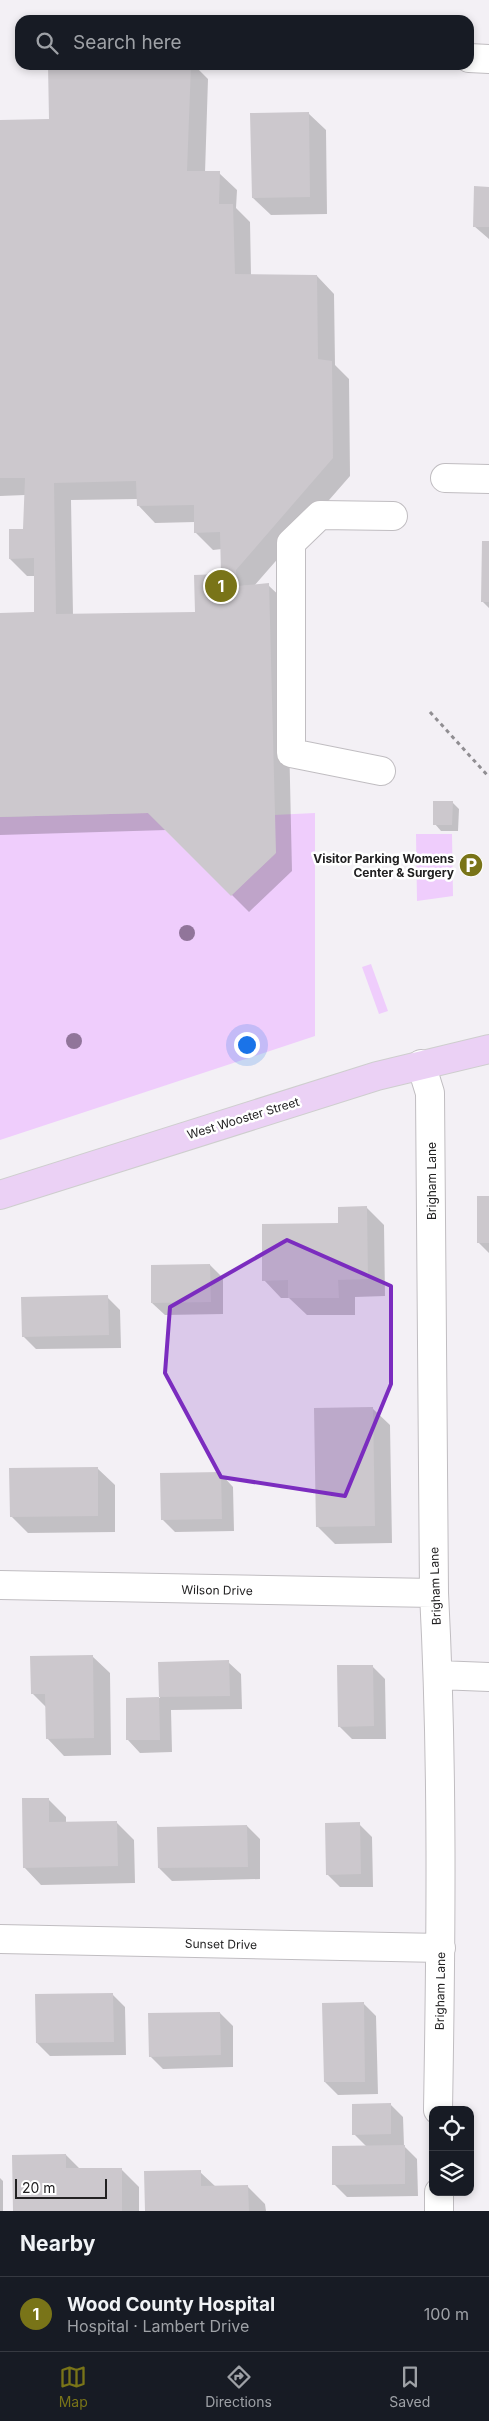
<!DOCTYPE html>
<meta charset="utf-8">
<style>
:root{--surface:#171b24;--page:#242831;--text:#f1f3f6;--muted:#9ea1a6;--line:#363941;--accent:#797418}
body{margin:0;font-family:Inter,sans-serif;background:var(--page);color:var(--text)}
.controls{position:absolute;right:15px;bottom:15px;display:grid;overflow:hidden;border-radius:10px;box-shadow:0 2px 8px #0003}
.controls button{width:45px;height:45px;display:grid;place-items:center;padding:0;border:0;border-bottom:1px solid var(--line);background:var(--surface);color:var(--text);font:25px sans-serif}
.scale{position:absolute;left:15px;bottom:12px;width:92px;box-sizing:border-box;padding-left:5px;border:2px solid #222122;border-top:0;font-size:14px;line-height:18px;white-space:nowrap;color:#222122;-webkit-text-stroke:4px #fff;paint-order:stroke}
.you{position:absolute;left:246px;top:1044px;width:18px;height:18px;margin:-12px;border:4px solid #fff;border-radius:50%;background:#1a73e8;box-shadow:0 0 0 8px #1a73e833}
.badge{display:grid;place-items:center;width:32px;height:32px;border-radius:50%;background:var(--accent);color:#fff;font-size:16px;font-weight:700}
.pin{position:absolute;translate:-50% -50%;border:2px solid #fff;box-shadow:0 1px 5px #0006}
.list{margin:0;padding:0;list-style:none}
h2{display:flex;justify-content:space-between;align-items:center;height:65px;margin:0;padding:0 20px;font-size:21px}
h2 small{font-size:16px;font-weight:400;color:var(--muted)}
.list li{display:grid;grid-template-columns:32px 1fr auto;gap:15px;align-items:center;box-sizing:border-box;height:75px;padding:0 20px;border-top:1px solid var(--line)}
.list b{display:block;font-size:19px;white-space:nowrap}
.list p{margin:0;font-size:16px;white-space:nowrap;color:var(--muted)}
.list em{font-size:16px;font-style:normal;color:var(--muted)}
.icon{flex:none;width:28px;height:28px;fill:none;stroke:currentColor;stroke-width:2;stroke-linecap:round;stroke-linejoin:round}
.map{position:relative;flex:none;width:489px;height:2211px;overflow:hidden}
.search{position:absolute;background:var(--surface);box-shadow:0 2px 8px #0003;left:15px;right:15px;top:15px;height:55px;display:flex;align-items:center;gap:12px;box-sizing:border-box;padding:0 18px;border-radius:15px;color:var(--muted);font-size:19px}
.sheet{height:140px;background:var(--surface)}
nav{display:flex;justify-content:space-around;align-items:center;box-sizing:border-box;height:70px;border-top:1px solid var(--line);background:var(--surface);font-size:14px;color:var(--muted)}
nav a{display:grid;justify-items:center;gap:2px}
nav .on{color:var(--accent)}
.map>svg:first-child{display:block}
.green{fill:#efcdfc}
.shadow{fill:#0003;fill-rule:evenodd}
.building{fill:#ccc8cd;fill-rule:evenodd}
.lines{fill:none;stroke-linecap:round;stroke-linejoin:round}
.minor-casing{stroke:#c0bdc1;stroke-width:30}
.major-casing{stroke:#cecece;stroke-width:30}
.path{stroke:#908e92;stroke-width:3;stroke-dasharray:4 4;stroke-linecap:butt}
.minor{stroke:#fff;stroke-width:28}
.major{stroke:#ebd1f5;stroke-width:28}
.tree{fill:#91759a}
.marked{fill:#7b2cbf;fill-opacity:0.2;stroke:#7b2cbf;stroke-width:4;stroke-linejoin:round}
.labels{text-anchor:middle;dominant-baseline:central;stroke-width:5;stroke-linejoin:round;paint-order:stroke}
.poi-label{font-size:12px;font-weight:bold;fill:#222122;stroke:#fff;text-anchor:end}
.street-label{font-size:12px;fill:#222122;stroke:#fff}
</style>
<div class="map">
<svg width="489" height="2211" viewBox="0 0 489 2211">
<rect width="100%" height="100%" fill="#f3f0f5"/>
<path class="green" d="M148 813 231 895 275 854 274 815 315 813V1036L0 1140V817Z
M416 834H452L453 896 417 901Z
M371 964 388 1011 379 1014 362 967Z"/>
<path class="shadow" d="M49 65H194L208 79 205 173H219L237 190 236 208 250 222 251 275 317 276 334 294 335 365 349 379 350 476 254 586 268 585 286 602 292 871 249 912 167 830 0 835V614L36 613V576H27L10 559 25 530V495L0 496V121L50 120ZM138 499V505L155 523 195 522V532L213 550 222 549V575L196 613 73 615 71 500Z
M308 113 326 130 327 214 271 215 253 198Z
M489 188V239L474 226Z
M489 542V608L482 601Z
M452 802 459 809 458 831H441L435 824Z
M489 1197V1253L478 1242Z
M366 1207 384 1225 385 1296 355 1297V1315H307L289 1298H281L264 1280 339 1224Z
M210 1265 223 1278V1314L165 1315 152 1303Z
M107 1297 120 1310 121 1348 36 1349 23 1336Z
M372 1408 390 1425 392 1543 335 1544 317 1526Z
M97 1468 115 1485V1532L28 1533 11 1516Z
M221 1474 233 1487 234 1531 175 1532 162 1519Z
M92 1656 110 1673 111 1755 64 1756 47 1738 46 1707 32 1693Z
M228 1662 241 1674 242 1709 171 1710 172 1752 140 1753 128 1740 127 1699 160 1698 159 1663Z
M372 1666 385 1679 386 1739H352L339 1726Z
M48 1799 66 1817V1823H117L134 1840 135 1883 41 1885 24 1867Z
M359 1824 372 1837 373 1887H340L327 1874Z
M247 1826 260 1839V1879L172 1881 159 1868Z
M112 1994 125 2007 126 2055 50 2056 37 2043Z
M363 2003 376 2016 378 2094 338 2095 325 2082Z
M220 2013 233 2026V2067L163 2069 150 2056Z
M390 2104 403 2117 404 2146 417 2159 418 2196 347 2197 334 2184 367 2147 354 2134Z
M66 2155 81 2170 121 2169 139 2187V2211H14Z
M200 2172 216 2187H248L265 2204 266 2211H146Z
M0 2178 3 2181V2211H0Z"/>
<path class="building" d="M48 65H191L187 171H220L219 204H233L235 274 317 275 318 359 332 361 333 458 236 570 237 586 269 583 276 853 231 896 148 813 0 817V613L34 612V558L9 559V529H23L25 478H0V120L49 119ZM136 481 137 506 194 505V533L220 532 221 574 194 575 195 612 56 614 54 483Z
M309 112 310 197 252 198 250 113Z
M474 186 489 187V227H473Z
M482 541H489V602H481Z
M433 801H453L452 825H433Z
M477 1196H489V1243H477Z
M367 1206 368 1279 338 1280 339 1298H288V1280L262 1281V1224L338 1223V1207Z
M210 1264 211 1302 151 1303V1265Z
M108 1295 109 1335 22 1337 21 1297Z
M373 1407 375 1526 316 1527 314 1408Z
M98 1467V1516L10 1517 9 1468Z
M221 1472 222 1519 161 1520 160 1473Z
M93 1655 94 1738 46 1739 45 1694H31L30 1656Z
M229 1660 230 1696 159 1697 158 1662Z
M337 1665H373L374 1726 338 1727Z
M159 1697 160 1740H126V1698Z
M22 1798H49V1822L117 1821 118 1866 23 1868Z
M360 1822 361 1874 326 1875 325 1823Z
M247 1825 248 1867 158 1868 157 1827Z
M113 1993 114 2042 36 2043 35 1994Z
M364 2002 365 2082H324L322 2003Z
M220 2012 221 2055 149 2057 148 2013Z
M391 2103V2134L352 2135V2104Z
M405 2145V2184L332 2185V2146Z
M66 2154V2168H122V2211H13L12 2155Z
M201 2170V2186L248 2185 249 2211H145L144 2171Z"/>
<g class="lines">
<g class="minor-casing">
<path id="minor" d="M469 58 489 59
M445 478 489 479
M381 771 291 753V543L320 515 393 516
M421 1064 430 1093 434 1593C443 1765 441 1937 438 2110
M0 1585 434 1593
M438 1675 489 1677
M0 1939 441 1948
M439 2192V2211"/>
</g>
<g class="major-casing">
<path id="major" d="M0 1195 377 1076 489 1049"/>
</g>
<path class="path" d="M430 712 489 777"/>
<use href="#minor" class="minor"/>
<use href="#major" class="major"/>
</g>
<g class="tree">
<circle cx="187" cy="933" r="8"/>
<circle cx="74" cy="1041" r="8"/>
</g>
<path class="marked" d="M287 1240 391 1286V1384L345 1496 221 1477 165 1373 170 1307Z"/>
<defs>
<g id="parking-disc" transform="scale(1.25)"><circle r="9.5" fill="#797418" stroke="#fff"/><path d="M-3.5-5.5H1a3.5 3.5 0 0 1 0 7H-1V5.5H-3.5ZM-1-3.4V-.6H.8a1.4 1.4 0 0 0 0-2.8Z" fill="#fff"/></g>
</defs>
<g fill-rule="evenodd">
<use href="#parking-disc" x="471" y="865"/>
</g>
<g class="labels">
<g class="poi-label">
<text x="454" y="858">Visitor Parking Womens<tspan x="454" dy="14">Center &amp; Surgery</tspan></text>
</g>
<g class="street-label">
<text transform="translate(243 1118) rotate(-17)">West Wooster Street</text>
<text transform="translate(431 1181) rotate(-90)">Brigham Lane</text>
<text transform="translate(435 1586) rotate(-92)">Brigham Lane</text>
<text transform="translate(217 1590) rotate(1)">Wilson Drive</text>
<text transform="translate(221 1944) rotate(1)">Sunset Drive</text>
<text transform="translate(440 1991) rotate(-89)">Brigham Lane</text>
</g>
</g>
</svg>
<div class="controls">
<button><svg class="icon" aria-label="locate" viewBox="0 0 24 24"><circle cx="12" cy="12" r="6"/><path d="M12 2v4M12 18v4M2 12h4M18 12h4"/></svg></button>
<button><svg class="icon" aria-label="layers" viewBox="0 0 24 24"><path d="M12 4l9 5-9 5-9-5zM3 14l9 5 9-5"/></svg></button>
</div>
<div class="scale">20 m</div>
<div class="you"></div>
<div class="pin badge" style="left:221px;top:586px">1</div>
<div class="search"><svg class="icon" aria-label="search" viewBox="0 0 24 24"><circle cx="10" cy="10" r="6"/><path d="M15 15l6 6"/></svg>Search here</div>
</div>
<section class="sheet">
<h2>Nearby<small></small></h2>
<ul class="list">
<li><span class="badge">1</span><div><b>Wood County Hospital</b><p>Hospital · Lambert Drive</p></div><em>100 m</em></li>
</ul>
</section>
<nav>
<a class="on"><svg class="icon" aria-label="map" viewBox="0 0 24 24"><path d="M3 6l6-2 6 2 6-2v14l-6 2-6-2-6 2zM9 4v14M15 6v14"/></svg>Map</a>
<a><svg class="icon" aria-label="directions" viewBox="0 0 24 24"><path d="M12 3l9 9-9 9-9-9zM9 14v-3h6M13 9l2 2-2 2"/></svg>Directions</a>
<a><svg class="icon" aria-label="saved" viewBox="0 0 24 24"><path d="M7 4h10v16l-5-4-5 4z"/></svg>Saved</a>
</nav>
